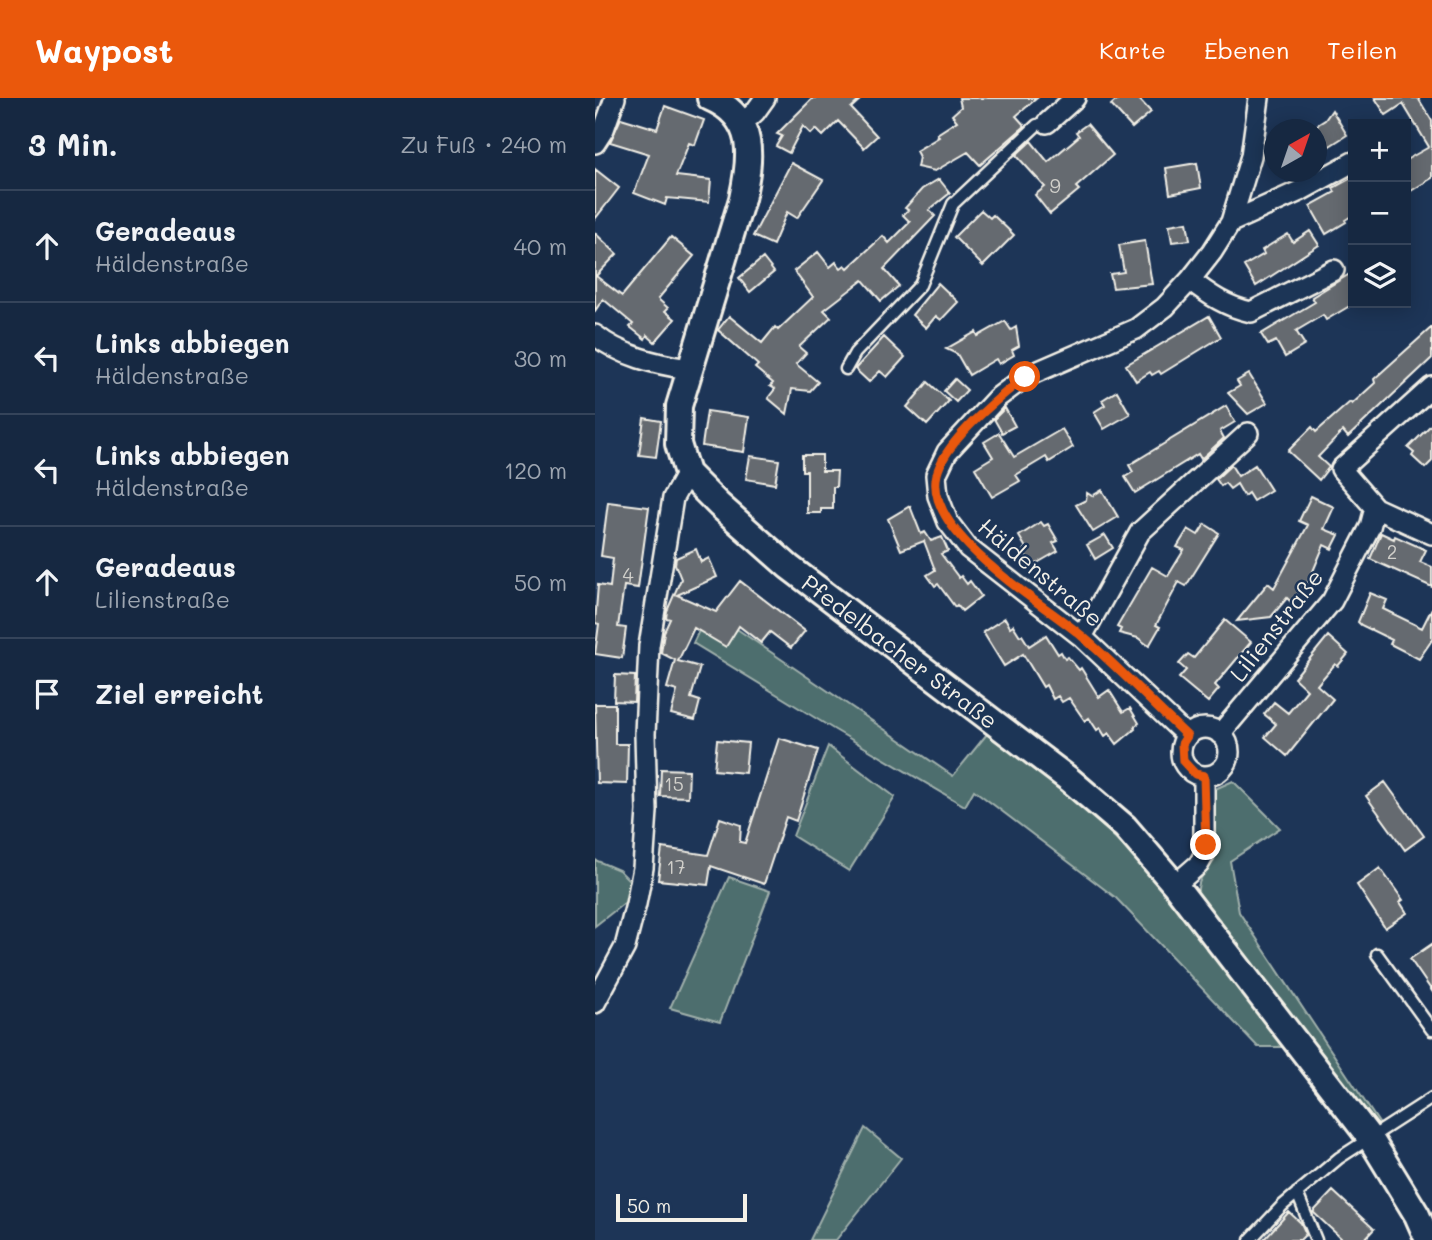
<!DOCTYPE html>
<html lang="de">
<meta charset="utf-8">
<style>
:root{--surface:#162841;--page:#1f3048;--text:#f1f3f6;--muted:#9ea6b1;--line:#35445a;--accent:#ea580c}
body{margin:0;font-family:Mali,sans-serif;background:var(--page);color:var(--text)}
.controls{position:absolute;right:21px;top:21px;display:grid;overflow:hidden;border-radius:0px;box-shadow:0 4px 18px #0003}
.controls button{width:63px;height:63px;display:grid;place-items:center;padding:0;border:0;border-bottom:2px solid var(--line);background:var(--surface);color:var(--text);font:35px sans-serif}
.compass{position:absolute;left:669px;top:21px;width:63px;height:63px;border-radius:50%;background:var(--surface);box-shadow:0 4px 18px #0003;rotate:40deg}
.scale{position:absolute;left:21px;bottom:18px;width:131px;box-sizing:border-box;padding-left:7px;border:4px solid #f4f1e8;border-top:0;font-size:19px;line-height:24px;white-space:nowrap;color:#f4f1e8;-webkit-text-stroke:5px #1d3557;paint-order:stroke}
.stop{position:absolute;width:21px;height:21px;margin:-16px;border:5px solid #ea580c;border-radius:50%;background:#fff}
.stop.end{background:#ea580c;border-color:#fff;box-shadow:0 2px 7px #0008}
.list{margin:0;padding:0;list-style:none}
h2{display:flex;justify-content:space-between;align-items:center;height:91px;margin:0;padding:0 28px;font-size:30px}
h2 small{font-size:23px;font-weight:400;color:var(--muted)}
.list li{display:grid;grid-template-columns:46px 1fr auto;gap:21px;align-items:center;box-sizing:border-box;height:112px;padding:0 28px;border-top:2px solid var(--line)}
.list b{display:block;font-size:26px;white-space:nowrap}
.list p{margin:0;font-size:23px;white-space:nowrap;color:var(--muted)}
.list em{font-size:23px;font-style:normal;color:var(--muted)}
.icon{flex:none;width:38px;height:38px;fill:none;stroke:currentColor;stroke-width:2;stroke-linecap:round;stroke-linejoin:round}
.map{position:relative;flex:none;width:837px;height:1142px;overflow:hidden}
header{display:flex;align-items:center;gap:42px;box-sizing:border-box;height:98px;padding:0 35px;background:var(--accent);color:#fff}
header strong{font-size:33px}
nav{display:flex;gap:38px;margin-inline-start:auto;font-size:24px}
main{display:flex}
aside{flex:1;background:var(--surface)}
.map>svg:first-child{display:block}
.green{fill:#4d6e6e;stroke:#a0b0ab;stroke-width:2}
.building{fill:#656a70;stroke:#f4f1e8;stroke-width:2}
.lines{fill:none;stroke-linecap:round;stroke-linejoin:round}
.service-casing{stroke:#f4f1e8;stroke-width:15}
.minor-casing{stroke:#f4f1e8;stroke-width:24}
.tertiary-casing{stroke:#f4f1e8;stroke-width:30}
.service{stroke:#1d3557;stroke-width:10}
.minor{stroke:#1d3557;stroke-width:19}
.tertiary{stroke:#1d3557;stroke-width:24}
.route{stroke:#ea580c;stroke-width:9}
.labels{text-anchor:middle;dominant-baseline:central;stroke-width:5;stroke-linejoin:round;paint-order:stroke}
.number-label{font-size:19px;fill:#d0cfca}
.street-label{font-size:23px;fill:#f4f1e8;stroke:#1d3557}
</style>
<header>
<strong>Waypost</strong>
<nav><a>Karte</a><a>Ebenen</a><a>Teilen</a></nav>
</header>
<main>
<aside>
<h2>3 Min.<small>Zu Fuß · 240 m</small></h2>
<ul class="list">
<li><svg class="icon" aria-label="ahead" viewBox="0 0 24 24"><path d="M12 20V5M6 11l6-6 6 6"/></svg><div><b>Geradeaus</b><p>Häldenstraße</p></div><em>40 m</em></li>
<li><svg class="icon" aria-label="left" viewBox="0 0 24 24"><path d="M17 20v-9H6M10 6l-5 5 5 5"/></svg><div><b>Links abbiegen</b><p>Häldenstraße</p></div><em>30 m</em></li>
<li><svg class="icon" aria-label="left" viewBox="0 0 24 24"><path d="M17 20v-9H6M10 6l-5 5 5 5"/></svg><div><b>Links abbiegen</b><p>Häldenstraße</p></div><em>120 m</em></li>
<li><svg class="icon" aria-label="ahead" viewBox="0 0 24 24"><path d="M12 20V5M6 11l6-6 6 6"/></svg><div><b>Geradeaus</b><p>Lilienstraße</p></div><em>50 m</em></li>
<li><svg class="icon" aria-label="arrive" viewBox="0 0 24 24"><path d="M6 21V4h12l-3 4 3 4H6"/></svg><div><b>Ziel erreicht</b></div></li>
</ul>
</aside>
<div class="map">
<svg width="837" height="1142" viewBox="0 0 837 1142">
<rect width="100%" height="100%" fill="#1d3557"/>
<filter id="ink" filterUnits="userSpaceOnUse"><feTurbulence type="fractalNoise" baseFrequency=".0143" numOctaves="2"/><feDisplacementMap in="SourceGraphic" scale="14" xChannelSelector="R" yChannelSelector="G"/><feConvolveMatrix kernelMatrix="1 2 1 2 8 2 1 2 1" color-interpolation-filters="sRGB"/></filter>
<g filter="url(#ink)">
<path class="green" d="M114 512 358 678 392 636C433 667 475 697 513 733 579 795 638 879 695 949H663L521 800 379 692 370 708 240 632 98 545Z
M233 648 300 699 254 773 198 738Z
M638 683 685 730 635 763 644 814 786 1028 772 1023 603 803C601 784 606 778 619 763L618 692Z
M0 762 24 772 34 782 33 802 0 828Z
M134 779 175 793 125 924 75 910Z
M270 1030 306 1060 241 1142H215Z"/>
<path class="building" d="M218 0H267L256 10 282 38 269 50 243 23 228 38 221 31 216 36 208 28 194 55 181 48 187 38 182 36Z
M364 0H442L421 18 430 28 385 67 373 54 340 73 322 69 324 59 321 53 344 39 342 36 362 23 357 17 366 9Z
M524 0H543L556 14 537 30 516 7Z
M780 0H823L837 23V80L811 96V62L834 49 808 6 791 17Z
M70 8 109 22 100 47 94 45 81 78 116 82 114 104 72 100 70 107 39 95 54 56 15 44 26 20 62 31Z
M737 12 752 37 722 56V27L730 22Z
M492 26 518 57 481 89 484 92 455 116 440 97 450 89 421 57 436 43 453 64 484 38 481 34Z
M196 65 228 82 202 120 192 114 178 147 158 138Z
M602 65 606 90 575 96 571 70Z
M0 71 24 90 0 121Z
M758 79V117L750 122 751 124 731 136 715 108 740 94 738 90Z
M344 81 355 95 334 112 340 118 289 171 304 188 286 203 268 182 229 212 236 219 204 249 211 255 201 266 223 284 215 293 197 291 192 316 173 300 180 291 175 288 178 285 160 270 163 267 123 232 134 218 167 245 180 229 183 232 218 199 199 173 223 154 235 169 241 164 246 170 250 167 253 170 288 138 294 145 315 124 308 117 313 112 310 110 327 91Z
M386 112 395 120 398 117 419 137 388 168 359 139Z
M592 124 595 142 577 144 574 127Z
M715 133 724 147 661 188 649 168 669 156 667 152 693 136 698 144Z
M0 135 22 156 1 178 27 198 76 139 99 158 63 201 73 210 70 213 80 221 60 244 52 237 50 241 35 229 38 226 8 201 0 213Z
M550 143 557 186 518 190 515 176 529 174 524 147Z
M168 160 179 174 155 194 144 180Z
M758 174V206L731 222 728 217 701 233 710 247 690 259 681 243 673 247 666 236 720 204 717 199Z
M343 185 363 204 346 222 341 218 331 230 317 217Z
M614 218 626 239 566 276 564 273 557 277 555 274 541 283 531 267Z
M410 223 416 232 421 229 424 248 417 252 419 257 404 266 401 261 374 277 362 256 351 251 381 234 383 238Z
M837 229V260L753 339 748 333 723 359 734 369 724 382 693 353 717 329 721 334 755 304 757 306 780 285 779 281Z
M289 239 310 259 292 279 285 273 274 284 260 271Z
M654 276 672 305 653 316 633 295 645 288 642 283Z
M360 281 372 292 361 304 349 293Z
M333 284 354 303 332 327 312 309Z
M522 293 535 316 509 331 499 314 510 307 507 302Z
M631 308 640 324 625 333 629 340 606 361 603 356 540 395 530 379 538 374 534 367Z
M410 310 420 328 407 335 399 321Z
M112 313 154 319 149 354 107 348Z
M49 320 66 323 61 359 44 357Z
M837 326V363L830 370 817 358 819 355 813 350Z
M467 331 478 349 454 364 451 359 421 377 425 383 397 399 380 370 398 359 389 344 404 335 419 359Z
M207 357H227V373H242L241 389H238V411H226V415H212V373H207Z
M155 358 184 362 180 386 151 381Z
M636 367 643 378 660 367 676 392 658 403 653 395 649 398 642 386 635 391 630 385 626 388 621 381Z
M507 392 523 419 498 434 481 407 491 402 492 395 497 398Z
M716 398 739 409 729 431 744 437 737 451 729 447 714 483 696 504 692 500 676 519 642 523 673 485 679 490 713 427 704 423Z
M13 404 54 409 43 490 29 488 23 529 31 530 27 560 0 556 4 526 0 525 3 487 15 489 18 460 6 458Z
M315 408 326 436 330 434 336 443 347 439 353 453 346 456 364 480 366 478 372 486 375 483 386 498 367 513 362 507 360 509 343 486 340 488 332 477 340 472 329 443 306 452 293 421Z
M446 424 449 428 453 426 463 443 458 445 463 453 437 468 428 453 431 450 424 438Z
M610 426 624 435 591 488 582 483 584 484 561 527 565 529 554 548 543 540 524 535 526 531 522 529 557 469 573 478 589 452 582 449 593 431 603 437Z
M786 435 799 441 800 438 831 452 825 464 837 469V489L775 461Z
M510 437 518 450 500 461 492 447Z
M101 451 106 464 114 460 122 479 82 497 121 514 145 483 210 533 196 550 175 534 166 545 144 528 131 549 99 530 83 563 105 569 96 600 105 603 100 622 76 616 82 593 72 590 80 562 66 555 69 534 75 521 71 520 72 513 86 481 80 466 81 460Z
M775 495 792 502 788 511 827 530 837 510V542L824 561 795 546 797 542 766 527 763 524Z
M410 520 415 529 418 527 425 538 427 537 434 548 451 537 463 556 466 554 470 561 473 559 484 572 486 570 504 599 514 592 528 614 535 610 544 625 539 629 540 631 522 646 514 635 510 638 505 630 502 632 494 620 490 623 474 600 467 604 463 598 458 601 451 587 448 589 428 556 409 568 388 534Z
M630 522 656 544 620 587 624 591 613 604 584 580 591 572 584 566 593 556 599 560Z
M733 538 753 556 743 568 740 566 722 587 738 601 692 658 670 639 681 626 669 616 679 604 693 615 712 592 699 580Z
M20 577 40 578 39 604 19 603Z
M0 606H20V646H33L32 686 2 685Z
M184 640 223 652 201 723 191 719 169 786 116 768 113 787 63 782 67 750 113 757 125 720 146 727 145 744 150 745Z
M122 642 153 645 150 675 119 672Z
M66 671 94 672 93 699 65 698Z
M790 684 829 738 810 752 771 698Z
M785 770 808 802 805 804 812 815 790 830 762 787Z
M837 846V893L815 861Z
M738 1093 779 1131 769 1142H748L718 1114Z
M694 1114 706 1125 711 1136 705 1142H668Z"/>
<g class="lines">
<g class="service-casing">
<path id="service" d="M251 271 260 255 325 187 358 106 442 27 452 25
M782 856 837 932
M702 1095 721 1142
M655 1142 687 1108 744 1060 837 1000"/>
</g>
<g class="minor-casing">
<path id="minor" d="M452 25 480 0
M147 26 160 14 170 0
M0 45 9 31 20 0
M636 124 707 92 758 64
M595 182C614 197 632 209 656 214L739 172
M0 237C26 258 61 266 93 271
M780 410 837 436
M487 539 545 434 653 335
M586 654a24 24 0 1 1 48 0a24 24 0 1 1-48 0Z
M625 636 737 503 775 429 780 410 746 371 837 289
M592 638 487 539 373 450 353 424 343 398 341 377 352 354 402 300 430 279 541 231 570 209 595 182 617 154 636 124 656 58 664 0
M580 787 604 766 609 757V678
M0 905 30 849 41 806 48 770 52 713 50 636 54 548 78 400 92 375"/>
</g>
<g class="tertiary-casing">
<g id="tertiary">
<path id="s1" d="M115 0C162 20 156 60 147 101L84 308 83 346 92 375 124 407 194 469 475 682 530 729 580 787 775 1040 822 1117 833 1142"/>
</g>
</g>
<use href="#service" class="service"/>
<use href="#minor" class="minor"/>
<use href="#tertiary" class="tertiary"/>
</g>
</g>
<g class="lines" filter="url(#ink)">
<path class="route" d="M430 279C403 300 350 343 342 376 327 436 450 506 488 539 524 570 557 605 592 638L587 646 588 663 600 676 609 678 611 747"/>
</g>
<g class="labels">
<g class="number-label">
<text x="460" y="87">9</text>
<text x="797" y="453">2</text>
<text x="33" y="476">4</text>
<text x="79" y="685">15</text>
<text x="81" y="768">17</text>
</g>
<g class="street-label">
<text transform="translate(446 474) rotate(40)">Häldenstraße</text>
<text transform="translate(681 527) rotate(-52)">Lilienstraße</text>
<text stroke="none"><textPath href="#s1" startOffset="681">Pfedelbacher Straße</textPath></text>
</g>
</g>
</svg>
<div class="controls">
<button>+</button>
<button>−</button>
<button><svg class="icon" aria-label="layers" viewBox="0 0 24 24"><path d="M12 4l9 5-9 5-9-5zM3 14l9 5 9-5"/></svg></button>
</div>
<svg class="compass" viewBox="-18 -18 36 36"><path d="M0-13l5 13h-10z" fill="#e53935"/><path d="M0 13l5-13h-10z" fill="#9ea6b1"/></svg>
<div class="scale">50 m</div>
<div class="stop" style="left:430px;top:279px"></div>
<div class="stop end" style="left:611px;top:747px"></div>
</div>
</main>
